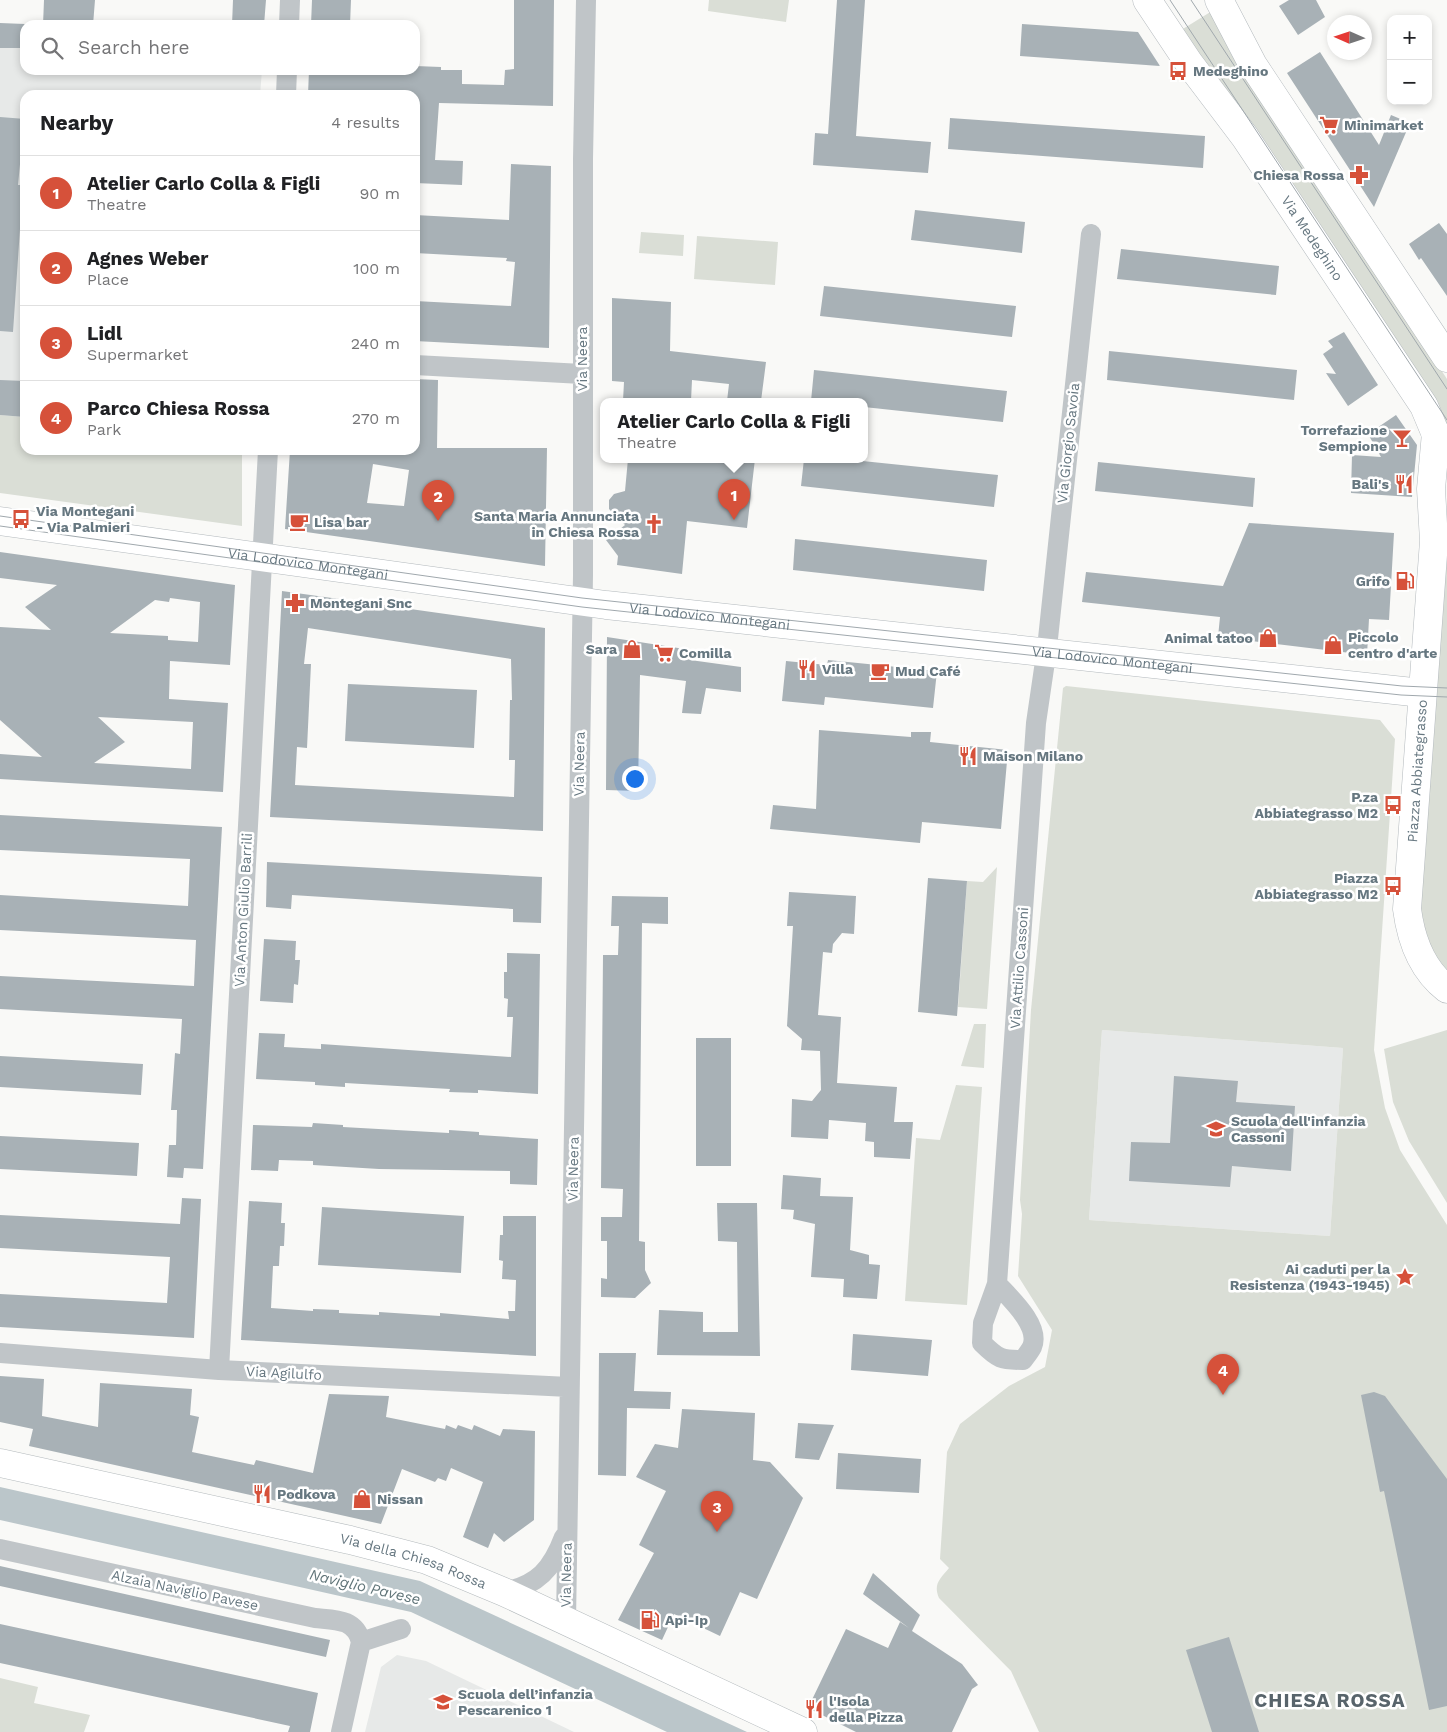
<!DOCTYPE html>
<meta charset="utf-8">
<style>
:root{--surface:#fff;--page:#f2f2f2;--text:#202124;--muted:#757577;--line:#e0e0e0;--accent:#d6513a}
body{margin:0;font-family:"Work Sans",sans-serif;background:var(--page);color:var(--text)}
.controls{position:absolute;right:15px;top:15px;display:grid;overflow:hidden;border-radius:10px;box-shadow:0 2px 8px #0003}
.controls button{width:45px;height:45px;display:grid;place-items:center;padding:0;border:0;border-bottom:1px solid var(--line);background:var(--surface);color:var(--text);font:25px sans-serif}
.compass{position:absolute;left:1327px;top:15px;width:45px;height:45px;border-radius:50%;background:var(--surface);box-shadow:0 2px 8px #0003;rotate:273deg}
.you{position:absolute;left:634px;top:778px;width:18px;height:18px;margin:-12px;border:4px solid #fff;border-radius:50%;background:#1a73e8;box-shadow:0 0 0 8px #1a73e833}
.badge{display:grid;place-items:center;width:32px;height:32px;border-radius:50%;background:var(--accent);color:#fff;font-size:16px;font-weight:700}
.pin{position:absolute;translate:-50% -41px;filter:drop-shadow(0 1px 2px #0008)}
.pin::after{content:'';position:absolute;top:26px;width:18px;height:15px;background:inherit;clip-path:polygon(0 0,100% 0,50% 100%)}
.popup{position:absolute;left:600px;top:398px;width:268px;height:65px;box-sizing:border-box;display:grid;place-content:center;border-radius:10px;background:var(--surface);filter:drop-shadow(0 1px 4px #0005);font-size:16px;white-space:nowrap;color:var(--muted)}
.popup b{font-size:19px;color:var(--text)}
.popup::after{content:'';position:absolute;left:50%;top:100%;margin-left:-10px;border:10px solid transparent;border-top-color:var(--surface)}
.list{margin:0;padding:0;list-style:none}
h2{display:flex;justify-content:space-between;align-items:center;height:65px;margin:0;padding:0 20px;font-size:21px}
h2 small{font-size:16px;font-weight:400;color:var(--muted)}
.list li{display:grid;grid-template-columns:32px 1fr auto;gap:15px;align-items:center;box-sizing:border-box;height:75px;padding:0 20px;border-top:1px solid var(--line)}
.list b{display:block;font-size:19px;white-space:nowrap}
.list p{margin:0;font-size:16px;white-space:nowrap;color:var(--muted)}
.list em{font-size:16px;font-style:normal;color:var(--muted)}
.icon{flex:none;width:28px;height:28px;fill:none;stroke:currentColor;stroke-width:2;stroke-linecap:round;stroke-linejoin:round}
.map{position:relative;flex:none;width:1447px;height:1732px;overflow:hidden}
.search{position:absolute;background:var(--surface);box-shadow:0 2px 8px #0003;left:20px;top:20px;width:400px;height:55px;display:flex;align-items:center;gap:12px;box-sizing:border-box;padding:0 18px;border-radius:15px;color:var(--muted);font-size:19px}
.panel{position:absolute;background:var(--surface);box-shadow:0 2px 8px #0003;left:20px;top:90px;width:400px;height:365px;border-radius:15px}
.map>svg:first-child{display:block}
.built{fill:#e7e9e8}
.green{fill:#daded6;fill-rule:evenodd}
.water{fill:#bbc6ca}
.building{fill:#a8b1b6;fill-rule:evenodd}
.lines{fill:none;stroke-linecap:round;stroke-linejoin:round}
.secondary-casing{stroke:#b3b9bd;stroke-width:29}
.primary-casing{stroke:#b4babd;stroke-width:29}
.street{stroke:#c0c5c8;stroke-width:20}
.secondary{stroke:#fff;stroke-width:28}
.primary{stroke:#fff;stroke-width:28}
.tram{stroke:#a0a8ad;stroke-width:1}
.labels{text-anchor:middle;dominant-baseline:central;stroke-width:5;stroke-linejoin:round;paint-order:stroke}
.poi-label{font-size:14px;font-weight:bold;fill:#667780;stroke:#fff;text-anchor:start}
.street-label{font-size:14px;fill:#667780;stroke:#fff}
.water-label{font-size:15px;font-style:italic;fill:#617579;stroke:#fff}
.district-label{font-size:19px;font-weight:bold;letter-spacing:1px;fill:#58646b;stroke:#fff}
</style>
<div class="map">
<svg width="1447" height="1732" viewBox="0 0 1447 1732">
<rect width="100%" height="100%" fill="#f9f9f7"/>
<path class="built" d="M0 48H25V70H262L260 95H25V417L0 415Z
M1102 1030 1343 1048 1330 1236 1089 1220Z
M397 1655 426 1661 574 1732H365L381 1667Z"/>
<path class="green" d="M709 0H789L786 22 708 11Z
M1212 11 1246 73 1447 379V435L1178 32Z
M641 232 684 235 683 256 639 253Z
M697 236 778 242 775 285 694 279Z
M0 415 25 417V450H242V526L0 493Z
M1447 537V974L1438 963 1418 925Z
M1066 686 1380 720 1395 739 1374 1050 1385 1108 1400 1150 1447 1225V1732H1039L1011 1671 939 1598C933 1584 940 1579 949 1568L940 1559 947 1452 960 1424 1009 1386 1045 1367 1052 1330 1018 1276 1022 1214 1020 1200 1031 1010 1063 688ZM1102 1030 1343 1048 1330 1236 1089 1220Z
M997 867 987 1009 958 1007 967 881 983 882Z
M974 1024H986L984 1068 961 1066Z
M1447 1030V1203L1409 1141 1393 1102 1384 1049Z
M956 1085 982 1087 967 1305 905 1301 916 1138 940 1140Z
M0 1678 38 1687 34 1703 90 1715 84 1732H0Z"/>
<path class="water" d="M0 1487 420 1581 747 1732H667L411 1612 0 1520Z"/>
<path class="building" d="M44 0H95L93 25H43Z
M233 0H266L264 25H232Z
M312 0H351L350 25H311Z
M514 0H554L553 106 439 103 435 160 463 161 462 185 415 183V95H308L309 70H415V66L441 67V70H462V84L504 85 505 70 514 69Z
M837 0H865L856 136 931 142 928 173 813 165 815 133 828 134Z
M1289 0H1316L1325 17 1298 35 1279 6Z
M0 23 25 24V48H0Z
M1022 24 1138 32 1160 66 1020 56Z
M1320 52 1379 145 1391 115 1410 123 1374 207 1287 73Z
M0 117 25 119V154H21L18 185H23L13 332 0 331Z
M950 118 1205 136 1203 168 948 149Z
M511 164 551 166 549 348 415 341V301L511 306 515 262 506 261 507 258 415 253V215L509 220Z
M915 210 1025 222 1022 253 911 240Z
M1439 223 1447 234V296L1421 258 1419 260 1409 244Z
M1121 249 1279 266 1276 295 1117 279Z
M824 286 1016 306 1012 337 820 316Z
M612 298 671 302 670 351 766 362 761 401H727L729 384 692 380 691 401H623L624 382 612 381Z
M1344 332 1378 385 1348 406 1326 373 1336 374 1323 354 1333 347 1328 341Z
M1109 351 1297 370 1294 400 1107 380Z
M814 370 1007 391 1003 422 864 407V401H811Z
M415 379 438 380 437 448H547L545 566 285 529 290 450H415ZM373 464 409 470 404 506 367 503Z
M0 380 25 381V417L0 415Z
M1396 415 1417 445 1412 497 1351 493 1352 455 1381 457 1368 434Z
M628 459H755L747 528 687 521 682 574 617 565 618 556 606 540 625 525 609 509V500L614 494 625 491Z
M804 459H843L998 475 994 507 801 486Z
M1098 462 1255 478 1253 507 1095 491Z
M1249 523 1394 533 1389 620 1369 619 1367 655 1218 637 1220 617 1082 602 1086 572 1223 586Z
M795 539 987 560 984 591 793 570Z
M0 552 235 585 230 665 170 661 169 699 228 703 223 792 0 779V754L42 757 0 720V627L51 630 25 607 57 585 0 578ZM170 598 200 602 198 642 168 640V636L110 633 155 600 169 602ZM98 717 193 722 191 769 94 763 125 742Z
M282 591 545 628 543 831 270 817ZM308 628 511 659 512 700H510L509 760H515L514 797 295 785 297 747 307 748 311 664H304Z
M607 637 691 650 690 660 741 667V692L706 688 701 714 682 713 686 681 640 675 638 791 606 790Z
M828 660 937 671 933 708 825 697 824 705 782 701 786 661 827 665Z
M348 684 477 690 474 748 345 741Z
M819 730 911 737V732H931L930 742 1008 750 1001 829 922 822 920 843 770 829 773 805 816 809Z
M0 815 222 827 203 1169 184 1168 183 1178 167 1177 169 1145H176L177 1110H171L175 1053 180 1054 182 1019 0 1009V976L194 986 196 940 0 930V895L188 906 190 859 0 850Z
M267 862 542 877 541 923 513 922V909L292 895 291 909 266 907Z
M928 878 967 881 957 1016 918 1012Z
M789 892 856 896 854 934 842 933 833 944 832 953 823 952 818 1015 841 1017 837 1083 897 1087 894 1122H913L910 1159 874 1157V1142L865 1141 866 1123 829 1120 828 1139 791 1137 792 1099 812 1101 821 1090 820 1051 801 1050 802 1039 787 1026 793 926H787Z
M612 896 668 897V924L642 923 639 1241 645 1242V1270L651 1283 635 1298 601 1297V1278L607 1279V1241H601V1217H622L623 1189 601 1188 603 955H618L619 926H611Z
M264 939 296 941 295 960H300L298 985 294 984 293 1003 260 1001Z
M507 953 540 954 538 1094 478 1090V1093L449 1092 450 1089 345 1083V1087L315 1085V1082L256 1079 259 1033 285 1034 284 1047 321 1049V1044L511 1057 513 1017H507L508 999 504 998V972H507Z
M696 1038H731V1166H696Z
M0 1056 143 1064 141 1095 0 1087Z
M1174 1076 1238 1081 1236 1102 1295 1106 1291 1171 1232 1166 1230 1187 1129 1181 1131 1142 1170 1143Z
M313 1123 343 1125V1127L449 1133V1130L479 1132V1135L538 1139 537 1185 510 1184V1171L379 1169 313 1165V1161L279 1160 278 1171 251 1170 253 1125 312 1127Z
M0 1136 139 1143 137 1176 0 1169Z
M783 1175 821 1178 820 1196 853 1197 850 1250 869 1255V1264L880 1265 877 1299 843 1297 844 1279 811 1277 815 1224 793 1219 794 1210 781 1209Z
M182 1198 201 1199 194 1338 0 1327V1294L167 1303 170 1257 0 1248V1215L180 1224Z
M249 1201 282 1203 281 1223H285L284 1246H280L279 1266H273L271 1308 313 1311V1309L339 1310V1313L379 1315V1312L440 1316V1313L509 1319 508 1311H515L516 1280 502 1279 503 1261 499 1260 500 1235H503V1216H536V1356L241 1340Z
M717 1203H757L760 1356 657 1355 659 1310 703 1312V1332H738L737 1242 718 1241Z
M322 1207 464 1216 461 1273 318 1265Z
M853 1334 932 1340 928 1376 851 1370Z
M599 1353H636L634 1391 671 1392 670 1409 627 1408 626 1476 598 1475Z
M0 1376 44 1379 42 1416 98 1427 100 1383 192 1389 190 1415 199 1417 192 1452 254 1465 256 1460 313 1473 329 1394 389 1396 386 1417 445 1429 446 1425 456 1429 458 1425 472 1430 474 1425 500 1436 503 1429 535 1431 534 1520 504 1542 494 1533 488 1548 463 1537 483 1482 451 1468 446 1481 438 1478 435 1482 402 1469 381 1524 29 1446 33 1429 0 1422Z
M1374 1392 1385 1396 1447 1479V1706L1429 1710 1384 1491 1380 1492 1361 1395Z
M682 1409 755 1413 753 1460 770 1462 803 1498 757 1599 740 1592 720 1636 674 1614 662 1640 618 1620 654 1553 639 1545 666 1491 636 1477 655 1444 678 1448Z
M798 1423 834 1425 819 1460 795 1458Z
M838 1453 921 1459 919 1493 836 1489Z
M0 1566 330 1640 326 1657 0 1586Z
M873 1573 920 1615 912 1631 962 1664 978 1685 972 1689 952 1732H856L808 1708 846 1629 888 1648 900 1622 909 1628 863 1594Z
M0 1624 318 1693 310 1732H288L290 1726 0 1663Z
M1229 1637 1259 1732H1212L1186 1650Z"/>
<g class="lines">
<g class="secondary-casing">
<g id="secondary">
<path id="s1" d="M1147 0 1189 63 1245 137 1424 406 1442 449"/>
<path d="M1219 0 1253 65 1447 358"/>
<path d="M1436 433 1431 489 1434 541 1407 909C1411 940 1421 969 1447 989"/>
<path id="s2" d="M0 521 606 605 1422 693"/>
</g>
</g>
<g class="primary-casing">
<g id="primary">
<path id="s3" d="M0 1463 350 1540 427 1560 504 1592 803 1732"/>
</g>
</g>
<path class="street" d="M289 25 290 0
M286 95 287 70
M415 365 582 374
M997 1284C1010 1298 1041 1326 1032 1347 1030 1351 1026 1356 1023 1360 1001 1360 998 1359 982 1343L983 1323 997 1284 1036 723 1047 648 1091 234
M0 1353 219 1370 569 1387
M219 1370 268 450
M0 1549 315 1618C334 1620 355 1618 361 1642
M504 1592C538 1585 552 1569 564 1537
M566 1621 583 575V159L586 0
M361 1642 401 1629
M341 1732 361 1642"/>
<use href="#secondary" class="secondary"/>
<use href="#primary" class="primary"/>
<path class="tram" d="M1170 0 1447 420
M1191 0 1447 389
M0 516 582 598 1402 686 1447 688
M0 526 582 607 1401 695 1447 697"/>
</g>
<defs>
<g id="bus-bare" transform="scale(1.5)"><path d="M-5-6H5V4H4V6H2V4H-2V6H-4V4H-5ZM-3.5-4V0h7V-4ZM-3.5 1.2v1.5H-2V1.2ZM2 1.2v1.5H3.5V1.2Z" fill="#d6513a" stroke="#fff" stroke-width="2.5" paint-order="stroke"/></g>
<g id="supermarket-bare" transform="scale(1.5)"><path d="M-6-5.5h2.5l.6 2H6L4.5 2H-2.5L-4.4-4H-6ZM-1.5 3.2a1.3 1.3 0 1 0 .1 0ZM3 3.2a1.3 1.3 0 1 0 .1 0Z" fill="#d6513a" stroke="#fff" stroke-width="2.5" paint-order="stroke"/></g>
<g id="pharmacy-bare" transform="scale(1.5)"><path d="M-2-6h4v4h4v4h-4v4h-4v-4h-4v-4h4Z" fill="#d6513a" stroke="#fff" stroke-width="2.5" paint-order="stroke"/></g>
<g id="bar-bare" transform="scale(1.5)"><path d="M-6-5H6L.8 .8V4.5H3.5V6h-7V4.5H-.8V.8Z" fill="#d6513a" stroke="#fff" stroke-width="2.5" paint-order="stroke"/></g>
<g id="restaurant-bare" transform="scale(1.5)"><path d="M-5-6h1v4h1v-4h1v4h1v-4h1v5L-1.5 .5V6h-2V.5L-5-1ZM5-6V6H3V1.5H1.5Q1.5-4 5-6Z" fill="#d6513a" stroke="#fff" stroke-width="2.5" paint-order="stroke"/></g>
<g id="cafe-bare" transform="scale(1.5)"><path d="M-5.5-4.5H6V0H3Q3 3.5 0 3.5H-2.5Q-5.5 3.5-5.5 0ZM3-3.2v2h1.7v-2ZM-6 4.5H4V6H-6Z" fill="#d6513a" stroke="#fff" stroke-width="2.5" paint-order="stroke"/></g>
<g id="church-bare" transform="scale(1.5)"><path d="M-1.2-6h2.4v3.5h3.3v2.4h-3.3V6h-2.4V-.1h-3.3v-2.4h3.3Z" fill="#d6513a" stroke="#fff" stroke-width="2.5" paint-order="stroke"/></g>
<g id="fuel-bare" transform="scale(1.5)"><path d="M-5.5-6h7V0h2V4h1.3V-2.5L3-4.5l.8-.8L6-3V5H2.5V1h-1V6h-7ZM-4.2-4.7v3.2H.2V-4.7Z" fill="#d6513a" stroke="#fff" stroke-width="2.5" paint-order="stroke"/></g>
<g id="shop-bare" transform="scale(1.5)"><path d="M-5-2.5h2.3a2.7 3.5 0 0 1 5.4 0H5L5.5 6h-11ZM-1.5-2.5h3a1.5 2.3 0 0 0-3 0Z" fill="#d6513a" stroke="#fff" stroke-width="2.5" paint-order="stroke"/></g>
<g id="school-bare" transform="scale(1.5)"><path d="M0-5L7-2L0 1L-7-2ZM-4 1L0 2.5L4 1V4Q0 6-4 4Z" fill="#d6513a" stroke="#fff" stroke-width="2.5" paint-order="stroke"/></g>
<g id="sight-bare" transform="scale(1.5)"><path d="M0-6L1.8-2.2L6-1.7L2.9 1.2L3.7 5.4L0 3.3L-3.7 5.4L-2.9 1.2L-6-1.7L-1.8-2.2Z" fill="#d6513a" stroke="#fff" stroke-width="2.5" paint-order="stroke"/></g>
</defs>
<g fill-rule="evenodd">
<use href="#bus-bare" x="1178" y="71"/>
<use href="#supermarket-bare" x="1329" y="125"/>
<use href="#pharmacy-bare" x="1359" y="175"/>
<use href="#bar-bare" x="1402" y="438"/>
<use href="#restaurant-bare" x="1404" y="484"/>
<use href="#bus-bare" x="21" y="519"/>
<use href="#cafe-bare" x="299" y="522"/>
<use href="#church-bare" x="654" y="524"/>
<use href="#fuel-bare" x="1405" y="581"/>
<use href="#pharmacy-bare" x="295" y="603"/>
<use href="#shop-bare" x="1268" y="638"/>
<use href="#shop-bare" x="1333" y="645"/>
<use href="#shop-bare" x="632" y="649"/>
<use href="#supermarket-bare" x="664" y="653"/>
<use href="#restaurant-bare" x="807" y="669"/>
<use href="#cafe-bare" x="880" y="671"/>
<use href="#restaurant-bare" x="968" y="756"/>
<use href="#bus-bare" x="1393" y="805"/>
<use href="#bus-bare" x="1393" y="886"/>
<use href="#school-bare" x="1216" y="1129"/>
<use href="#sight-bare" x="1405" y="1277"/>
<use href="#restaurant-bare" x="262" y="1494"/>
<use href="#shop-bare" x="362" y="1499"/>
<use href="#fuel-bare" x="650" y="1620"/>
<use href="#school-bare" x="443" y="1702"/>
<use href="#restaurant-bare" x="814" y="1709"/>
</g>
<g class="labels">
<g class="poi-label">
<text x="1193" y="71">Medeghino</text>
<text x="1344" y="125">Minimarket</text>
<text x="1344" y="175" text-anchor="end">Chiesa Rossa</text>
<text x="1387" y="430" text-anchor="end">Torrefazione<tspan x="1387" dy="16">Sempione</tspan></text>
<text x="1389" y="484" text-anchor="end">Bali's</text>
<text x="36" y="511">Via Montegani<tspan x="36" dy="16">- Via Palmieri</tspan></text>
<text x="639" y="516" text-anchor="end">Santa Maria Annunciata<tspan x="639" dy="16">in Chiesa Rossa</tspan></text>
<text x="314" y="522">Lisa bar</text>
<text x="1390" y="581" text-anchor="end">Grifo</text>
<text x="310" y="603">Montegani Snc</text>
<text x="1348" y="637">Piccolo<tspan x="1348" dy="16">centro d'arte</tspan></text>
<text x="1253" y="638" text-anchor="end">Animal tatoo</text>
<text x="617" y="649" text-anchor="end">Sara</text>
<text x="679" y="653">Comilla</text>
<text x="822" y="669">Villa</text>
<text x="895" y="671">Mud Café</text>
<text x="983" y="756">Maison Milano</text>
<text x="1378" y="797" text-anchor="end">P.za<tspan x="1378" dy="16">Abbiategrasso M2</tspan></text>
<text x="1378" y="878" text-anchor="end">Piazza<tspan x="1378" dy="16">Abbiategrasso M2</tspan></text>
<text x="1231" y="1121">Scuola dell'infanzia<tspan x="1231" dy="16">Cassoni</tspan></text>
<text x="1390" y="1269" text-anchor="end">Ai caduti per la<tspan x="1390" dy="16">Resistenza (1943-1945)</tspan></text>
<text x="277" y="1494">Podkova</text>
<text x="377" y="1499">Nissan</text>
<text x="665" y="1620">Api-Ip</text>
<text x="458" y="1694">Scuola dell’infanzia<tspan x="458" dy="16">Pescarenico 1</tspan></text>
<text x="829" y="1701">l'Isola<tspan x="829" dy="16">della Pizza</tspan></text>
</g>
<g class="street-label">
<text stroke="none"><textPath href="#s1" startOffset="290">Via Medeghino</textPath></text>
<text transform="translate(582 359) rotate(-90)">Via Neera</text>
<text transform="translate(1068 443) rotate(-84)">Via Giorgio Savoia</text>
<text stroke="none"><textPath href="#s2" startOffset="311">Via Lodovico Montegani</textPath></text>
<text stroke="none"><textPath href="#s2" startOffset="716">Via Lodovico Montegani</textPath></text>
<text stroke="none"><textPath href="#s2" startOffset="1121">Via Lodovico Montegani</textPath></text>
<text transform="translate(579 764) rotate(-89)">Via Neera</text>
<text transform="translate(1417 771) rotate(-86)">Piazza Abbiategrasso</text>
<text transform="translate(243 910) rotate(-87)">Via Anton Giulio Barrili</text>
<text transform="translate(1019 968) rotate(-86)">Via Attilio Cassoni</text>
<text transform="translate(573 1169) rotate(-89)">Via Neera</text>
<text transform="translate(284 1373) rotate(3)">Via Agilulfo</text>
<text stroke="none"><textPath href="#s3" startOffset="425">Via della Chiesa Rossa</textPath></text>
<text transform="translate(566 1575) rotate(-89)">Via Neera</text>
<text transform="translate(185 1590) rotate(12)">Alzaia Naviglio Pavese</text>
</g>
<g class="water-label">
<text transform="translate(365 1587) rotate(13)">Naviglio Pavese</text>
</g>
<g class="district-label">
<text x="1330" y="1700">CHIESA ROSSA</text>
</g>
</g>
</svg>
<div class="controls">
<button>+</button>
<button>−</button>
</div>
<svg class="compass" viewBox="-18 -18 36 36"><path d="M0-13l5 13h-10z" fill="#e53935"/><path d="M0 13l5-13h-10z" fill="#757577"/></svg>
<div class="you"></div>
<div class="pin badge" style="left:734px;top:520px">1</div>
<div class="popup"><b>Atelier Carlo Colla &amp; Figli</b>Theatre</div>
<div class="pin badge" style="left:438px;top:521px">2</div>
<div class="pin badge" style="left:717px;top:1532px">3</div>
<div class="pin badge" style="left:1223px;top:1395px">4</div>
<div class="search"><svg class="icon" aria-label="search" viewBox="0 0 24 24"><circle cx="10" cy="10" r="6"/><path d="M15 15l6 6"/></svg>Search here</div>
<section class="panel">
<h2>Nearby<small>4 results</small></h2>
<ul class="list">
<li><span class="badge">1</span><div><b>Atelier Carlo Colla &amp; Figli</b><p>Theatre</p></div><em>90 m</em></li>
<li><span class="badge">2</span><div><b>Agnes Weber</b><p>Place</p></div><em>100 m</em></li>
<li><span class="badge">3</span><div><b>Lidl</b><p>Supermarket</p></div><em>240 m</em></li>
<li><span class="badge">4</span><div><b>Parco Chiesa Rossa</b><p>Park</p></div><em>270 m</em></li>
</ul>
</section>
</div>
